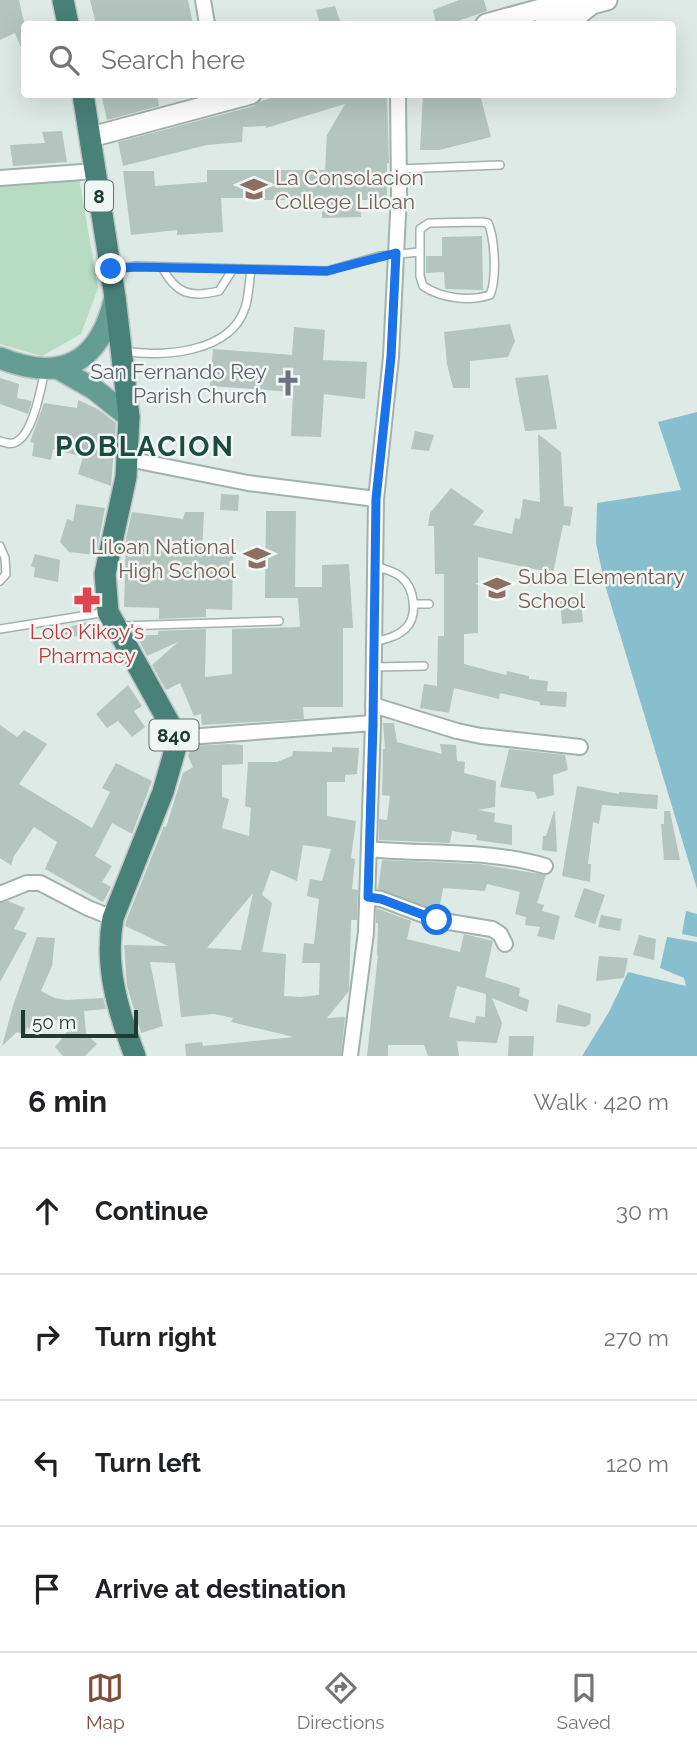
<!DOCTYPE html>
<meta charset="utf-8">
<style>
:root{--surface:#fff;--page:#f6f6f6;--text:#202124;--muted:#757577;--line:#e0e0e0;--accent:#7d4e3b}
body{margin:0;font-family:Raleway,sans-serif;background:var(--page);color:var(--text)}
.scale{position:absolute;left:21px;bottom:18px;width:117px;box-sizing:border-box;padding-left:7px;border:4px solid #203933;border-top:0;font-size:19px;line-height:24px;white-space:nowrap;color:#203933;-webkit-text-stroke:5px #eff6f3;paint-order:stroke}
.stop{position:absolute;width:21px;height:21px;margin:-16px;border:5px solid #1a73e8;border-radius:50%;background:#fff}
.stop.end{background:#1a73e8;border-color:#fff;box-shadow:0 2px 7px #0008}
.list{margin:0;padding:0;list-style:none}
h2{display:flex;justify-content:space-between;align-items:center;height:91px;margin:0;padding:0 28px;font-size:30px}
h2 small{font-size:23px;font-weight:400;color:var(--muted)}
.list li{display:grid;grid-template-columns:46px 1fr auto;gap:21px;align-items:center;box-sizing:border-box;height:126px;padding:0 28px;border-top:2px solid var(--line)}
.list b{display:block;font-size:26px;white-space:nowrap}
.list em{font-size:23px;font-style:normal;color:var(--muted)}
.icon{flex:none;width:38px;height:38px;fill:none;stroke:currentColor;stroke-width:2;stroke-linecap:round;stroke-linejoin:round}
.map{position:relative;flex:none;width:697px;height:1056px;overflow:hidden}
.search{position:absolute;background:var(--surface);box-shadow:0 7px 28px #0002;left:21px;right:21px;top:21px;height:77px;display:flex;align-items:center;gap:18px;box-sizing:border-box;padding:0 24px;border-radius:7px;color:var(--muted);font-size:26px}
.sheet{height:595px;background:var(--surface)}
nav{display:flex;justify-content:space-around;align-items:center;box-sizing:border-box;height:98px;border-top:2px solid var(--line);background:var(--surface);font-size:19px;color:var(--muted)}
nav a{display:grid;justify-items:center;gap:4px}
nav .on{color:var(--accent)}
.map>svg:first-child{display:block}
.green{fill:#b7dbc3}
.water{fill:#87bfce}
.building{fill:#b4c4be;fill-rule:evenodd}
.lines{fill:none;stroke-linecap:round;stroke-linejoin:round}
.service-casing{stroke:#a1b1ac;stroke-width:10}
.minor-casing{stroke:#a1b1ac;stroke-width:18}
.tertiary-casing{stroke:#a1b1ac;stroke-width:23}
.primary-casing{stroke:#bcc4c2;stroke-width:24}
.trunk-casing{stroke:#bcc4c2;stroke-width:24}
.service{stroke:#fff;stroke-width:7}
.minor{stroke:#fff;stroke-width:14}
.tertiary{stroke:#fff;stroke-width:19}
.primary{stroke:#649e92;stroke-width:21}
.trunk{stroke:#488177;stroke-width:21}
.route{stroke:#1a73e8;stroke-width:9}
.labels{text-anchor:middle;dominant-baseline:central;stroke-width:5;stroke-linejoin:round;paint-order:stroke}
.shield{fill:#eff6f3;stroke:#5e726d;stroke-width:2}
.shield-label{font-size:19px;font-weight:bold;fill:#203933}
.education-label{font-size:21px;fill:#785e54;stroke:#eff6f3;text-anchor:start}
.worship-label{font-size:21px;fill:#5b616d;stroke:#eff6f3;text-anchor:end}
.health-label{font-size:21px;fill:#be3a42;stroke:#eff6f3}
.district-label{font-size:28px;font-weight:bold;letter-spacing:2px;fill:#1d4a41;stroke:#eff6f3}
</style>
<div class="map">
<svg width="697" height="1056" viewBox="0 0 697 1056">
<rect width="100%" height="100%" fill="#deeae5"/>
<path class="green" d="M79 178 98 288 81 334 42 356 0 344V184Z"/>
<path class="water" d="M697 412V889L605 585 596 543 597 503 681 490 658 422Z
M686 911 697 914V937L682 934Z
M667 937 697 942V1056H582L609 1012 628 972 686 986 684 978 660 968Z"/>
<path class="building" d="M0 0H19L24 22V55L15 33 0 40Z
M90 0H188L193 24H96Z
M459 0H484L487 11 449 24H436L433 10Z
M335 6 341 24H320L316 10Z
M124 94H157L159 106 107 120 102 98Z
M285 94H387L389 163H387V200H360L361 217 322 218V200H254V198H221L223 232 177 235V230L131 235 123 171H154L155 186 207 182V170H325L327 135 345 104 266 128V126L243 127 242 142 207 145 123 166 118 142 254 106 261 101Z
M423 94H480L491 137 439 150H420Z
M62 131 67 162 13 166 10 145 45 143 42 132Z
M482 236 483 290 445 289 444 272 426 273V256H442V237Z
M510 324 515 341 508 357 470 361V388H453L447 364 444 332Z
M294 327 325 330 323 360 367 362 365 399 324 394 321 437 291 436 293 392 210 386 213 349 292 355Z
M548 375 557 429 525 431 515 378Z
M0 378 19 384 17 398 32 401 28 414 0 404Z
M78 400 98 409 116 423 111 486 78 474 83 457 53 449 51 460 32 456 34 443 30 442 44 403 77 408Z
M415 431 434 435 429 451 411 449Z
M538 434 561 452 564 506 573 507 570 526 563 525 553 573 478 557V633L464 634V664L506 675 507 671 529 676V679L548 681 547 691 567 692 566 707 540 705V702L500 693 499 699 454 688 449 713 420 708 424 684 437 686 438 636H444V574H435L434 526H428L430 513 451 488 484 511 473 525 512 534 515 518 520 519 523 499 540 502Z
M221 494 239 495 238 511 220 510Z
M76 504 105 508 96 555 69 552 60 542 67 519 73 521Z
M266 511H296L295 587H322V565L349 564 353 628H343V707H303L304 719 202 725 201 714 194 716 180 683 166 690 152 665 178 642 147 656 140 642V635H158V631L206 629 205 677 232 674V629L300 627 298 598H265Z
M132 512 183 519 185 512H204L202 554 233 555 232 610 206 609V617L159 619V608L124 607 126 538Z
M35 554 60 560 58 582 34 577 35 568 31 566Z
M581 598 583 622 562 624 560 599Z
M86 622 89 634 53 640 52 632Z
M128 685 142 706 134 711 145 727 132 737 118 721 107 728 96 714Z
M383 723H394L397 742 442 754 440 744 456 745 457 761 465 762 464 773 496 781 495 807 478 810 495 813 494 822 512 825V845L476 840 477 835 452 831 450 843 379 840V819L387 820 390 796 382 795 383 749H385Z
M0 725 17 737 24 730 47 744 19 784 92 828 110 792 102 788 116 763 152 781 132 834 112 823 95 856 112 866 102 882 111 887 103 902 45 869 57 842 34 827 14 856 11 865 0 858Z
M229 744 243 745V764L222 765V797L229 799 222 828 249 836 251 808 245 806 248 762H277L292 756 293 751 332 752V747L359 748 357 774 345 775V782H327V816L356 821 351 858 355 859 352 889 358 890 357 920H351L349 991 327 1018 345 1017 341 1056H186L185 1044 202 1042 203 1046 294 1037 231 1022 233 1018 214 1014 181 1017 175 963 150 962 163 1026 141 1033 127 986 124 945 168 946 125 926 126 921 164 826 166 827 183 773 193 767 188 756 191 746ZM303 845 331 849 322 881 310 879 307 896 319 899 314 944 304 943 302 963H320L319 995 300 997 284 996 286 954 262 952 272 903 262 895 271 870 297 881ZM253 893 241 950 207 948Z
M509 749 565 755 568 770 553 775 554 795 537 799 535 792 500 787Z
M577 786 619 794V792L658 795 657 809 602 805 599 824 593 822 588 864H591L590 882 562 876Z
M554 811H555L557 852 542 850 543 836H546Z
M664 811H670L680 860H664L661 824H664Z
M382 860 479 864 546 875 537 903 544 905 542 911 560 916 554 940 537 936 540 927 525 925 526 917 515 914 520 892 487 884 485 891 443 888 439 911 378 889Z
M584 888 605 895 595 924 574 917Z
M8 901 25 908 14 929 27 933 0 982V903Z
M376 908 411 921 407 939 460 952 464 934 493 941 485 977 520 988 519 996 529 1000 527 1012 492 998 502 1023 497 1043 457 1041 459 1056H428L424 1045H388V1056H367L378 955 377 956 378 923H376ZM457 986 486 994 485 1017 476 1016 475 1023 449 1017Z
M601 915 622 919 620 931 598 927Z
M639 935 656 939 654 960 633 955Z
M37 937 55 938 52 966 41 991 55 998 66 1000 103 998 106 1009 84 1011 86 1034 97 1044 85 1056H63L55 1047 75 1022 41 1018 35 1033 27 1027 25 1035 17 1032 2 1046 13 1006Z
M599 956 628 958 624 978 596 981Z
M558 1004 591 1014 590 1024 585 1027 556 1022Z
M509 1036H534L533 1056H508Z"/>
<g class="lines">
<g class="service-casing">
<path id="service" d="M399 169 500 165
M481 222 488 223C495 239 497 279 490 295 468 302 441 298 423 286L420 276V229L429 223Z
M162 267C176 294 190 298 219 291L233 269
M112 269 136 266 327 271 380 256 419 252
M123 351C161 357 230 354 245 308 249 297 249 282 251 270
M0 441C6 443 11 445 16 442 33 434 41 388 45 370
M0 546 5 558 6 574 0 581
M413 604H429
M119 626 279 621
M0 629 107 612
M374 642C385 639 397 637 406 628 418 616 415 588 401 577 395 571 383 569 375 566
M374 667 424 666"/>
</g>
<g class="minor-casing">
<path id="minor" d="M203 0 207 24
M0 178 96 171
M128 459 248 483 376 499
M373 705 457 731 481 736 580 747
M175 738 373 723
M369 849C428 855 488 849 545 866
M0 894 27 883H40L88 908 113 918
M368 897 381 899 437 920 492 929 500 934 505 944
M350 1056 366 932 373 723 376 499 391 357 399 194 398 94"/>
</g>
<g class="tertiary-casing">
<path id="tertiary" d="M486 24 574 0
M545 24 578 15 592 4 607 0
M91 137 251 94"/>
</g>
<g class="primary-casing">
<path id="primary" d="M0 358C62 383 100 363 115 297
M59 369 94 389 129 417"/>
</g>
<g class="trunk-casing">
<path id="trunk" d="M63 0 68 24
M83 94 115 297 129 417 126 477 105 574 108 612 172 728 175 750 163 792 113 918C104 966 118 1011 135 1056"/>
</g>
<use href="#service" class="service"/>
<use href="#minor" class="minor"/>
<use href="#tertiary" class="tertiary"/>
<use href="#primary" class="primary"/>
<use href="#trunk" class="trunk"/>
</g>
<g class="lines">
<path class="route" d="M111 269 136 267 327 271 396 253 391 357 376 499 373 723 368 897 381 899 437 920"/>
</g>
<defs>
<g id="university-bare" transform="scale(2.1)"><path d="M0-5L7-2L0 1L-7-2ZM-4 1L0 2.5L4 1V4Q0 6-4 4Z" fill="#8d6e63" stroke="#eff6f3" stroke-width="2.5" paint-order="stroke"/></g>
<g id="church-bare" transform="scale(2.1)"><path d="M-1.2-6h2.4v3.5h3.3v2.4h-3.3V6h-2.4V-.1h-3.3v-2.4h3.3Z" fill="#6b7280" stroke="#eff6f3" stroke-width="2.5" paint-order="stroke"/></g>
<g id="school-bare" transform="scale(2.1)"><path d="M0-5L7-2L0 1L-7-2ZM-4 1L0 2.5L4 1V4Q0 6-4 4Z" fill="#8d6e63" stroke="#eff6f3" stroke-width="2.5" paint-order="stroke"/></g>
<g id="pharmacy-bare" transform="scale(2.1)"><path d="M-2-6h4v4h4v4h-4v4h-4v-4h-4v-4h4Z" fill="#e0444e" stroke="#eff6f3" stroke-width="2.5" paint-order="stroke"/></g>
</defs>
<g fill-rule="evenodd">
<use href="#university-bare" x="254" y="189"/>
<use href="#church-bare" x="288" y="383"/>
<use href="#school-bare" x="257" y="558"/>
<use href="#school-bare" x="497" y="588"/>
<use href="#pharmacy-bare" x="87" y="600"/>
</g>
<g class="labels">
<g class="shield">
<rect x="85" y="180.5" width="28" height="31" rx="5"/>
<rect x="149.5" y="719.5" width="49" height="31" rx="5"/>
</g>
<g class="shield-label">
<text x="99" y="196">8</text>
<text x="174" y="735">840</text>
</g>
<g class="education-label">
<text x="275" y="177">La Consolacion<tspan x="275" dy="24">College Liloan</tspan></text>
<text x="236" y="546" text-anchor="end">Liloan National<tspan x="236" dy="24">High School</tspan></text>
<text x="518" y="576">Suba Elementary<tspan x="518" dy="24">School</tspan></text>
</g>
<g class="worship-label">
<text x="267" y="371">San Fernando Rey<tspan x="267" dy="24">Parish Church</tspan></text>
</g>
<g class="health-label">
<text x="87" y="631">Lolo Kikoy's<tspan x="87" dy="24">Pharmacy</tspan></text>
</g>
<g class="district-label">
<text x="145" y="446">POBLACION</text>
</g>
</g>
</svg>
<div class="scale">50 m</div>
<div class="stop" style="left:437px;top:920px"></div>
<div class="stop end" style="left:111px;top:269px"></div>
<div class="search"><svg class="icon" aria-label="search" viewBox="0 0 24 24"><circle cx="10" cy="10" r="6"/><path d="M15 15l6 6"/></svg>Search here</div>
</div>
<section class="sheet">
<h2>6 min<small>Walk · 420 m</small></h2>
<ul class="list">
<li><svg class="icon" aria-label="ahead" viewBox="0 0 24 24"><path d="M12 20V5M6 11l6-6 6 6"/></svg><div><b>Continue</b></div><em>30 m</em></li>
<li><svg class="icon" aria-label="right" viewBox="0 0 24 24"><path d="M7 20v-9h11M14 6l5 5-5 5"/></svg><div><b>Turn right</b></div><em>270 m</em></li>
<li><svg class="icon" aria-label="left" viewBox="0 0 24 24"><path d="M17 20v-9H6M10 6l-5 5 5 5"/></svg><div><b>Turn left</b></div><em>120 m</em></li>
<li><svg class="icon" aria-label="arrive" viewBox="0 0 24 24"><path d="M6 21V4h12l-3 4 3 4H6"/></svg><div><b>Arrive at destination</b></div></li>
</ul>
</section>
<nav>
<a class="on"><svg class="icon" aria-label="map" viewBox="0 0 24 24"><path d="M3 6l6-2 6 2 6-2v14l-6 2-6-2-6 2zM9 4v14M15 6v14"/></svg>Map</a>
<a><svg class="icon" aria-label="directions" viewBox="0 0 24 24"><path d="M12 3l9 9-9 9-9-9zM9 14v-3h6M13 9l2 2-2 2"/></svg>Directions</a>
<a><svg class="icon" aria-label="saved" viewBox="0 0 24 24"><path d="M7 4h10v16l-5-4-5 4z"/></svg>Saved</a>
</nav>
